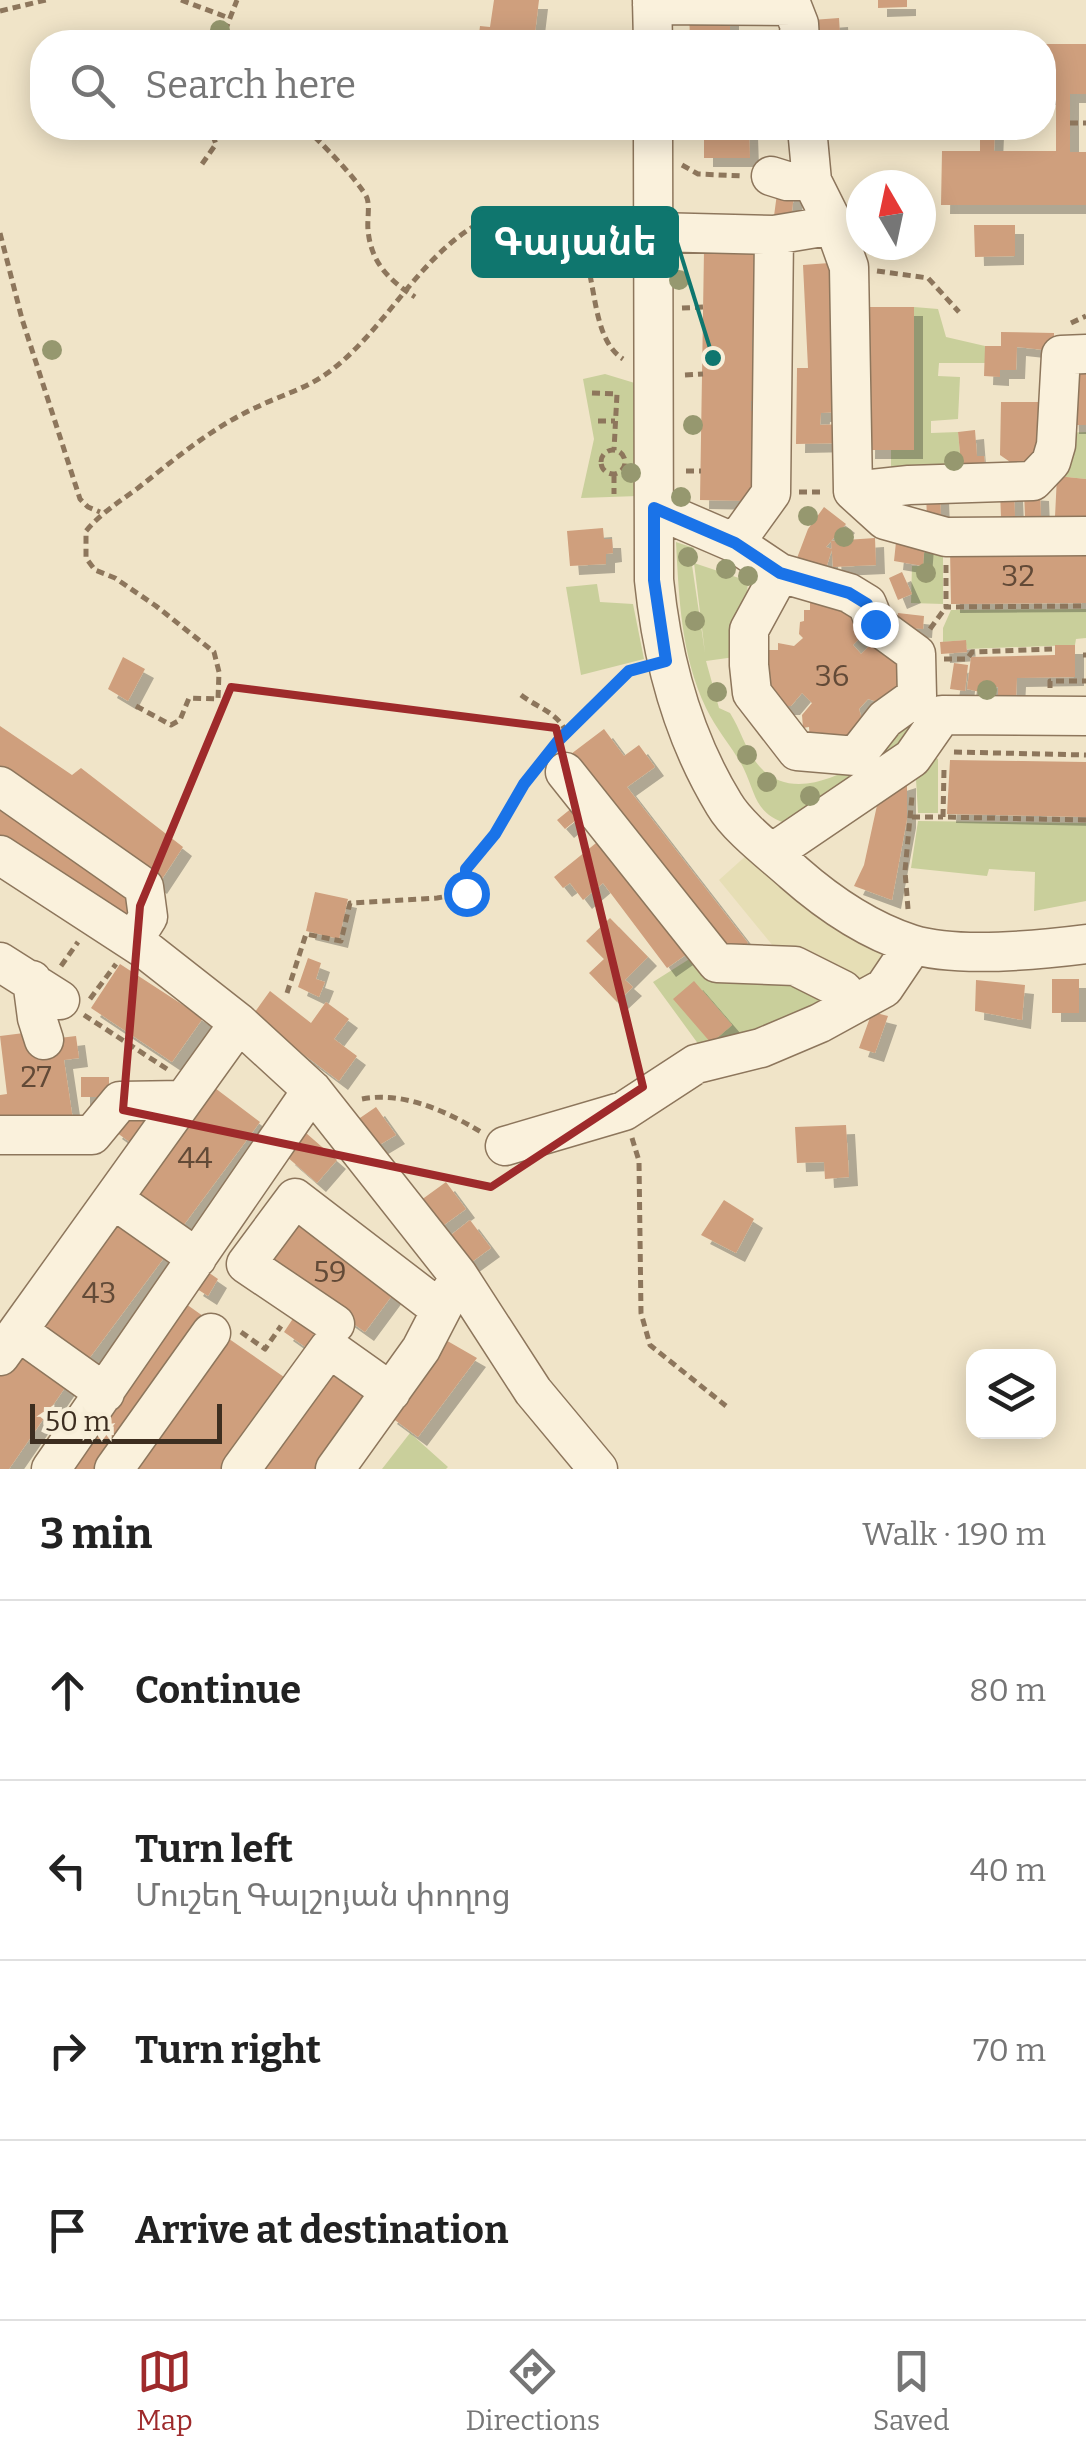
<!DOCTYPE html>
<meta charset="utf-8">
<style>
:root{--surface:#fff;--page:#f2f2f2;--text:#222;--muted:#767676;--line:#e0e0e0;--accent:#9e2a2b}
body{margin:0;font-family:Bitter,"Noto Sans Armenian",serif;background:var(--page);color:var(--text)}
.controls{position:absolute;right:30px;bottom:30px;display:grid;overflow:hidden;border-radius:20px;box-shadow:0 5px 25px #0003}
.controls button{width:90px;height:90px;display:grid;place-items:center;padding:0;border:0;border-bottom:2px solid var(--line);background:var(--surface);color:var(--text);font:50px sans-serif}
.compass{position:absolute;left:846px;top:170px;width:90px;height:90px;border-radius:50%;background:var(--surface);box-shadow:0 5px 25px #0003;rotate:351deg}
.scale{position:absolute;left:30px;bottom:25px;width:192px;box-sizing:border-box;padding-left:10px;border:5px solid #3d2e20;border-top:0;font-size:28px;line-height:35px;white-space:nowrap;color:#3d2e20;-webkit-text-stroke:8px #f7eed8;paint-order:stroke}
.stop{position:absolute;width:30px;height:30px;margin:-22px;border:8px solid #1a73e8;border-radius:50%;background:#fff}
.stop.end{background:#1a73e8;border-color:#fff;box-shadow:0 2px 10px #0008}
.list{margin:0;padding:0;list-style:none}
h2{display:flex;justify-content:space-between;align-items:center;height:130px;margin:0;padding:0 40px;font-size:42px}
h2 small{font-size:32px;font-weight:400;color:var(--muted)}
.list li{display:grid;grid-template-columns:65px 1fr auto;gap:30px;align-items:center;box-sizing:border-box;height:180px;padding:0 40px;border-top:2px solid var(--line)}
.list b{display:block;font-size:38px;white-space:nowrap}
.list p{margin:0;font-size:32px;white-space:nowrap;color:var(--muted)}
.list em{font-size:32px;font-style:normal;color:var(--muted)}
.icon{flex:none;width:55px;height:55px;fill:none;stroke:currentColor;stroke-width:2;stroke-linecap:round;stroke-linejoin:round}
.map{position:relative;flex:none;width:1086px;height:1469px;overflow:hidden}
.search{position:absolute;background:var(--surface);box-shadow:0 5px 25px #0003;left:30px;right:30px;top:30px;height:110px;display:flex;align-items:center;gap:25px;box-sizing:border-box;padding:0 35px;border-radius:40px;color:var(--muted);font-size:38px}
.sheet{height:850px;background:var(--surface)}
nav{display:flex;justify-content:space-around;align-items:center;box-sizing:border-box;height:140px;border-top:2px solid var(--line);background:var(--surface);font-size:28px;color:var(--muted)}
nav a{display:grid;justify-items:center;gap:5px}
nav .on{color:var(--accent)}
.map>svg:first-child{display:block}
.farmland{fill:#e6deb5}
.green{fill:#c9cf9b}
.building{fill:#cf9f7d;filter:url(#shadow)}
.lines{fill:none;stroke-linecap:round;stroke-linejoin:round}
.minor-casing{stroke:#8d765c;stroke-width:41}
.path{stroke:#8d765c;stroke-width:5;stroke-dasharray:8 5;stroke-linecap:butt}
.minor{stroke:#faf1dc;stroke-width:38}
.tree{fill:#96986f}
.route{stroke:#1a73e8;stroke-width:12}
.marked{fill:none;stroke:#9e2a2b;stroke-width:8;stroke-linejoin:round}
.labels{text-anchor:middle;dominant-baseline:central;stroke-width:8;stroke-linejoin:round;paint-order:stroke}
.number-label{font-size:30px;fill:#624a37}
.leader{fill:none;stroke:#0f766e;stroke-width:4}
.callout-dot{fill:#0f766e;stroke:#f7eed8;stroke-width:4}
.callout{fill:#0f766e;stroke:#0f766e;stroke-width:4}
.callout-label{font-size:38px;text-anchor:middle;font-weight:bold;fill:#fff}
</style>
<div class="map">
<svg width="1086" height="1469" viewBox="0 0 1086 1469">
<defs>
<filter id="shadow"><feDropShadow dx="9" dy="9" stdDeviation="0" flood-color="#0004"/></filter>
</defs>
<rect width="100%" height="100%" fill="#f0e4c8"/>
<path class="farmland" d="M748 854 901 950 878 987 778 952 719 880Z"/>
<path class="green" d="M914 307 938 309 946 337 985 346V363H939L938 376 960 377 958 419 931 421V433L958 432 962 474 891 471V450L914 449Z
M605 374 638 384V496L581 498 594 439 583 379Z
M1086 432V479L1057 476 1063 433Z
M676 542 694 548 692 565 705 653 694 563 748 581 742 656 706 661 719 708 730 713C741 730 746 752 760 767 790 801 844 777 872 753 880 746 885 736 893 729 902 722 917 718 928 713L905 752 788 824C754 813 757 796 743 767 732 747 716 729 706 708 681 655 679 599 676 542Z
M925 549H943V604L911 603 912 566H922Z
M597 584 600 602 633 604 644 659 581 675 566 587Z
M1086 609V638L1076 639 1075 645 967 649 965 640 943 642V628L951 610Z
M925 752 938 759V813H918L915 762Z
M918 821 1086 823V901L1034 911 1035 872 989 869 987 876 911 868Z
M691 958 833 990 809 1017 699 1045 653 982Z
M410 1433 448 1467 446 1469H382Z"/>
<path class="building" d="M494 0H539L535 33 542 34 541 42H478L480 26 490 27Z
M878 0H907V7L878 8Z
M730 9V39L690 40 689 10Z
M839 18 840 34 813 36 812 20Z
M1044 44H1086V94H1070V152H1086V205H941L942 151H980V128H995L994 151H1056V96H1044Z
M704 128H749L750 158H704Z
M778 186 795 188 791 218 774 216Z
M974 225H1015V256L975 257Z
M704 250 754 251 753 290H759V340H752V350H759L758 401H751V411H758L757 461H751V501L700 500Z
M829 263 837 412 821 413 820 425 843 424 844 443 796 444 797 368H808L803 265Z
M867 307H914V450H866Z
M1001 332 1054 333V351L1017 347 1016 370H1000V377L984 376 985 346H1001Z
M1068 371H1086V425H1070Z
M1001 402H1047L1039 462 1013 464 1000 455Z
M975 430 977 456H984L986 472 962 474 958 432Z
M1057 476 1086 479V519L1055 517Z
M1014 491 1015 516 1001 517 1000 492Z
M1024 491 1040 492 1041 517 1025 518Z
M940 493 941 518H927L926 494Z
M824 507 846 524 826 547 832 549 824 575 794 566 808 529Z
M603 528 604 539H612L613 553 606 554V564L570 566 567 531Z
M875 538 876 565 833 567 831 541Z
M925 540 923 566 894 561 896 542Z
M1086 547V603L951 604 950 549Z
M902 572 912 594 898 600 889 578Z
M810 603H854L864 634 853 645 861 654 873 642 900 652 903 694 885 704 868 699 859 709 863 723H857L858 738 810 742 809 727 803 728 802 715 812 703 802 693 791 706H778L766 701 765 650H778V643L794 646 803 638 799 634 800 622 804 621V610H810Z
M898 613 924 616 923 629 896 627Z
M966 640 967 652 941 654 940 642Z
M1055 645H1075V677L1017 678 1016 696 998 697V687L988 688V694L967 689 971 657 1055 655Z
M123 657 145 669 128 701 108 689Z
M954 663 968 665 965 691 950 689Z
M0 726 72 775 81 768 183 847 158 885 0 769Z
M604 729 624 756 639 745 655 767 627 787 748 943 729 959 571 754Z
M950 760 1086 762V817L947 814Z
M907 779V819L892 900 854 886 864 865 881 787Z
M0 798 134 890 128 922 0 835Z
M578 803 586 812 565 829 557 820Z
M601 839 687 954 667 968 603 883 583 900 570 883 563 888 554 877Z
M315 892 348 899 339 939 306 931Z
M610 918 648 957 625 980 633 987 617 1002 589 973 604 959 586 941Z
M308 958 321 963 316 979 325 982 319 997 298 987Z
M120 964 203 1018 172 1062 91 1008Z
M1052 979H1079V1013H1052Z
M976 980 1025 985 1022 1020 975 1011Z
M694 981 732 1025 711 1043 673 999Z
M270 991 311 1023 326 1002 349 1019 334 1039 357 1056 339 1081 252 1016Z
M872 1012 888 1016 875 1053 859 1048Z
M24 1033 26 1042 76 1036 79 1058 64 1060 73 1120 0 1123V1095L7 1094 0 1036Z
M81 1077H109V1097H81Z
M211 1085 260 1122 180 1230 131 1194Z
M129 1107 154 1124 138 1148 113 1130Z
M376 1107 396 1135 376 1147 357 1120Z
M846 1125 849 1177 825 1179 824 1162 797 1163 795 1127Z
M306 1133 337 1160 317 1183 286 1156Z
M446 1182 466 1209 437 1230 417 1203Z
M724 1200 754 1219 736 1253 701 1235Z
M294 1212 399 1286 365 1332 261 1258Z
M117 1218 166 1255 82 1368 32 1331Z
M470 1220 491 1248 462 1269 442 1242Z
M205 1270 218 1279 208 1296 194 1287Z
M179 1299 210 1321 108 1469H62Z
M296 1314 323 1333 311 1351 284 1332Z
M222 1334 284 1377 221 1469H128Z
M444 1339 477 1358 418 1437 388 1415Z
M22 1342 73 1376 9 1469H0V1374Z
M336 1360 377 1390 318 1469H265L258 1464Z"/>
<g class="lines">
<g class="minor-casing">
<path id="minor" d="M652 0 653 42
M652 5 792 6 799 24 800 42
M653 128 654 580C662 659 682 735 724 804 738 828 773 854 794 873 828 903 868 930 911 944 956 958 1039 950 1086 944
M807 128 812 181 834 225
M771 176 787 181H812
M654 232 774 235 834 225 849 267 853 491 885 520 946 537 1086 536
M853 491 909 485 1033 481 1051 462 1056 445 1061 355 1086 354
M654 508 735 543 780 573 849 593 867 604 875 624 916 654 917 696 885 719 856 756 797 751 752 693 749 665V630L780 573
M735 543 771 493 774 235
M565 772 717 963 795 966 843 990 854 1004
M0 786 144 887 148 917 133 941
M772 853 912 758 942 715 1086 716
M0 855 146 950 239 1023 312 1090 458 1275 533 1391 598 1469
M0 962 60 1000
M32 980 37 1018 44 1040
M0 1135H92L120 1101 183 1100
M505 1146 624 1111 696 1064 761 1048 820 1023 884 988 913 945
M113 1199 197 1258
M335 1324 246 1264 295 1198 441 1310
M18 1331 105 1393
M0 1356 239 1023
M51 1469 312 1090
M114 1469 211 1333
M241 1469 329 1348 391 1392
M335 1469 421 1349 451 1291"/>
</g>
<path class="path" d="M181 0 229 18
M0 11 46 0
M225 31 237 0
M214 42 225 31 237 42
M1070 123H1086
M305 128C319 140 360 182 367 198 370 207 367 220 368 230 371 263 389 280 415 297
M202 164 216 144 210 128
M682 165 698 174 743 176
M0 233 22 319 80 499 88 507 100 512
M877 271 928 278 959 312
M682 308 704 307
M1071 323 1086 316
M685 375 703 374
M592 393 617 394 614 450
M598 421H615
M601 462a12 12 0 1 1 24 0a12 12 0 1 1-24 0Z
M686 471H701
M614 475V494
M799 492H823
M946 565V607L1086 606
M930 629 946 607
M1083 655H1086
M944 659H967L972 652 1052 649
M1050 688V681H1086
M521 695C538 708 557 712 566 732L629 671 637 668
M136 706 171 725 180 720 189 698 218 699 219 672 214 652 156 606 115 578 95 570 86 558V531C101 513 119 502 138 488 176 458 213 427 257 407 279 396 305 389 326 374 383 334 415 261 476 225 499 212 532 211 557 221 605 240 581 332 623 359
M954 752 1086 755
M944 770 943 817 1086 820
M912 817H943
M908 909 905 871 912 796
M61 966 78 942
M287 993 306 934 341 941 350 903 437 898 467 893V869L495 834 535 769
M90 999 116 964
M84 1015 167 1069
M362 1099C403 1091 446 1111 481 1132
M632 1138 639 1161 641 1313 650 1345 726 1406
M241 1332 265 1349 281 1326"/>
<use href="#minor" class="minor"/>
</g>
<g class="tree">
<circle cx="220" cy="30" r="10"/>
<circle cx="679" cy="280" r="10"/>
<circle cx="52" cy="350" r="10"/>
<circle cx="693" cy="425" r="10"/>
<circle cx="954" cy="461" r="10"/>
<circle cx="631" cy="473" r="10"/>
<circle cx="681" cy="497" r="10"/>
<circle cx="808" cy="516" r="10"/>
<circle cx="844" cy="537" r="10"/>
<circle cx="688" cy="557" r="10"/>
<circle cx="726" cy="569" r="10"/>
<circle cx="926" cy="573" r="10"/>
<circle cx="748" cy="576" r="10"/>
<circle cx="695" cy="621" r="10"/>
<circle cx="987" cy="690" r="10"/>
<circle cx="717" cy="692" r="10"/>
<circle cx="747" cy="755" r="10"/>
<circle cx="767" cy="782" r="10"/>
<circle cx="810" cy="796" r="10"/>
</g>
<g class="lines">
<path class="route" d="M466 893V869L495 834 524 784 559 740 629 671 666 661 654 580V508L735 543 780 573 849 593 867 604 875 624"/>
</g>
<path class="marked" d="M231 687 556 728 643 1087 491 1187 123 1110 140 906Z"/>
<g class="labels">
<g class="number-label">
<text x="1018" y="576">32</text>
<text x="832" y="676">36</text>
<text x="36" y="1077">27</text>
<text x="195" y="1158">44</text>
<text x="330" y="1272">59</text>
<text x="99" y="1293">43</text>
</g>
</g>
<path class="leader" d="M713 358L677 242"/>
<circle class="callout-dot" cx="713" cy="358" r="10"/>
<rect class="callout" x="473" y="208" width="204" height="68" rx="10"/>
<g class="callout-label">
<text x="575" y="255">Գայանե</text>
</g>
</svg>
<div class="controls">
<button><svg class="icon" aria-label="layers" viewBox="0 0 24 24"><path d="M12 4l9 5-9 5-9-5zM3 14l9 5 9-5"/></svg></button>
</div>
<svg class="compass" viewBox="-18 -18 36 36"><path d="M0-13l5 13h-10z" fill="#e53935"/><path d="M0 13l5-13h-10z" fill="#767676"/></svg>
<div class="scale">50 m</div>
<div class="stop" style="left:466px;top:893px"></div>
<div class="stop end" style="left:875px;top:624px"></div>
<div class="search"><svg class="icon" aria-label="search" viewBox="0 0 24 24"><circle cx="10" cy="10" r="6"/><path d="M15 15l6 6"/></svg>Search here</div>
</div>
<section class="sheet">
<h2>3 min<small>Walk · 190 m</small></h2>
<ul class="list">
<li><svg class="icon" aria-label="ahead" viewBox="0 0 24 24"><path d="M12 20V5M6 11l6-6 6 6"/></svg><div><b>Continue</b></div><em>80 m</em></li>
<li><svg class="icon" aria-label="left" viewBox="0 0 24 24"><path d="M17 20v-9H6M10 6l-5 5 5 5"/></svg><div><b>Turn left</b><p>Մուշեղ Գալշոյան փողոց</p></div><em>40 m</em></li>
<li><svg class="icon" aria-label="right" viewBox="0 0 24 24"><path d="M7 20v-9h11M14 6l5 5-5 5"/></svg><div><b>Turn right</b></div><em>70 m</em></li>
<li><svg class="icon" aria-label="arrive" viewBox="0 0 24 24"><path d="M6 21V4h12l-3 4 3 4H6"/></svg><div><b>Arrive at destination</b></div></li>
</ul>
</section>
<nav>
<a class="on"><svg class="icon" aria-label="map" viewBox="0 0 24 24"><path d="M3 6l6-2 6 2 6-2v14l-6 2-6-2-6 2zM9 4v14M15 6v14"/></svg>Map</a>
<a><svg class="icon" aria-label="directions" viewBox="0 0 24 24"><path d="M12 3l9 9-9 9-9-9zM9 14v-3h6M13 9l2 2-2 2"/></svg>Directions</a>
<a><svg class="icon" aria-label="saved" viewBox="0 0 24 24"><path d="M7 4h10v16l-5-4-5 4z"/></svg>Saved</a>
</nav>
